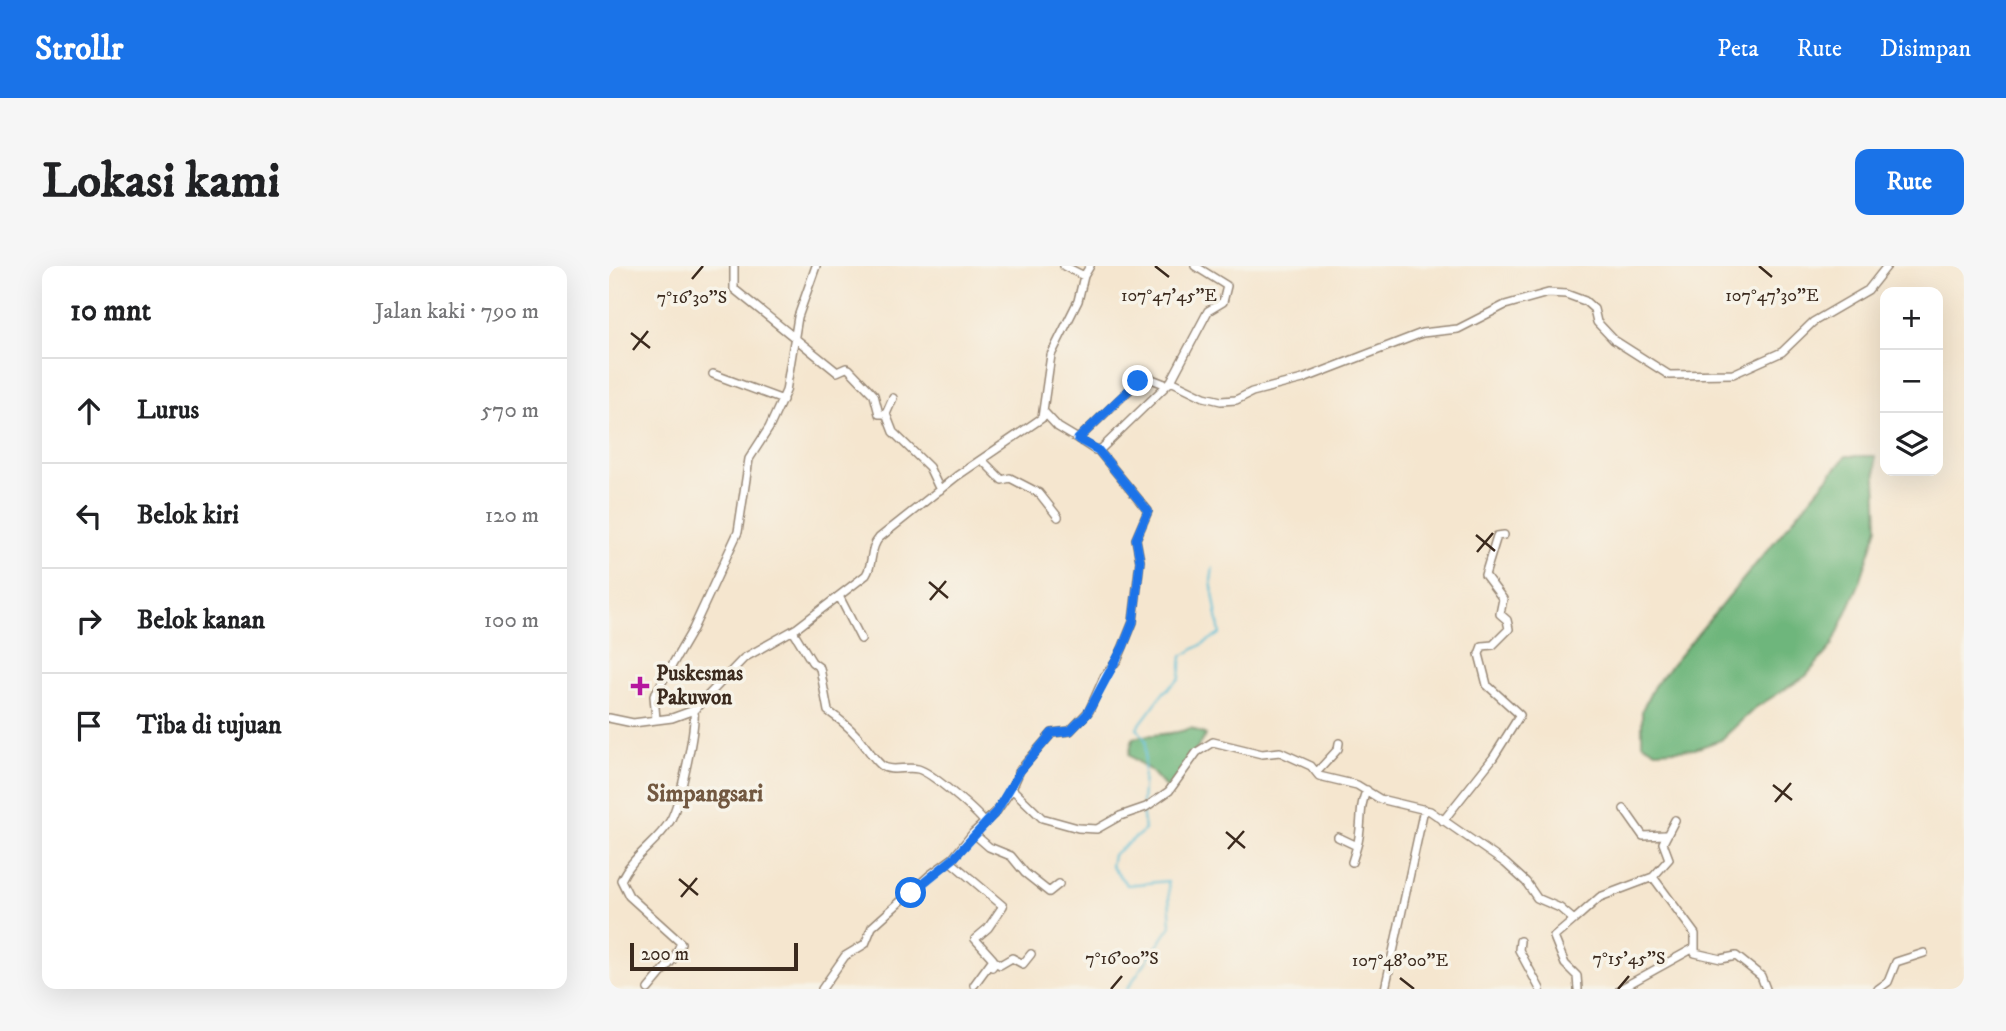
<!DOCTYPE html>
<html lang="id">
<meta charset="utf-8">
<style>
:root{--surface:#fff;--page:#f6f6f6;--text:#202124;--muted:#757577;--line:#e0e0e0;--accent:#1a73e8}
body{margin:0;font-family:"IM FELL DW Pica",serif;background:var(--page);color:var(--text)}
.controls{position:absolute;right:21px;top:21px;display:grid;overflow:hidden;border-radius:14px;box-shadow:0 7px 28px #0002}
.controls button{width:63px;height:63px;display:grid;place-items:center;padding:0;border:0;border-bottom:2px solid var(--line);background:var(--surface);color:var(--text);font:35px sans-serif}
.scale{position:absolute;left:21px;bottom:18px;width:168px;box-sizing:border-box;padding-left:7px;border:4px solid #3b2a1e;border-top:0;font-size:19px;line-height:24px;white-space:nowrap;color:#3b2a1e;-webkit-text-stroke:5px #f7f3e8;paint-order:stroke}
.stop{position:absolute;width:21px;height:21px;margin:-16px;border:5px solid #1a73e8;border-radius:50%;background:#fff}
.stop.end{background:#1a73e8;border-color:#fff;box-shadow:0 2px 7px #0008}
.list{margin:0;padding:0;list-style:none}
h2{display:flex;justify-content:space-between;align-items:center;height:91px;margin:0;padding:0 28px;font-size:30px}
h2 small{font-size:23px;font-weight:400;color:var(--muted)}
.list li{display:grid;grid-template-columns:46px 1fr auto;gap:21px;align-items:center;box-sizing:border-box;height:105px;padding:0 28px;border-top:2px solid var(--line)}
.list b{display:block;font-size:26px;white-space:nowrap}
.list em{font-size:23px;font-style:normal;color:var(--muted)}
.icon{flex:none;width:38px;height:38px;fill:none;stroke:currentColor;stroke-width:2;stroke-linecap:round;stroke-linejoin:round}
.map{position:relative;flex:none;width:1355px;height:723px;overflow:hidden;border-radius:14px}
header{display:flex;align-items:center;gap:42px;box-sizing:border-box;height:98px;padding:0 35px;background:var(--accent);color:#fff}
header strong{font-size:33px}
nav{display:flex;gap:38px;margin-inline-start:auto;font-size:24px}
.intro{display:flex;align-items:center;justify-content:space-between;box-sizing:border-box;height:168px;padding:0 42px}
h1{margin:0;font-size:49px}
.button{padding:18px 32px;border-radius:14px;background:var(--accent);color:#fff;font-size:24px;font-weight:700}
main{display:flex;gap:42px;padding:0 42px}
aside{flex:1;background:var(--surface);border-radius:14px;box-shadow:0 7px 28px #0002}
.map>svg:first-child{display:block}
.forest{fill:#6eb67c;stroke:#54704d;stroke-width:2}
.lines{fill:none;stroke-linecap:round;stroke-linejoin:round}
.stream{stroke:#57bcd5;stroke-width:2}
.minor-casing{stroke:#988876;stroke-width:10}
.minor{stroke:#fff;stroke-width:7}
.route{stroke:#1a73e8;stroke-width:9}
.ticks{fill:none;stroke:#3b2a1e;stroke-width:2.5}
.poi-dot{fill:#b5179e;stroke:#f7f3e8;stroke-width:2.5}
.labels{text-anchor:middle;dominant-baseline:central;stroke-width:7;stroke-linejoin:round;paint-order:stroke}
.poi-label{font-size:21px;font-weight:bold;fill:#3b2a1e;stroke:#f7f3e8;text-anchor:start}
.quarter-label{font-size:24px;font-weight:bold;fill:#725840;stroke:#f7f3e8}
.ticks-label{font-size:18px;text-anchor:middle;fill:#3b2a1e;stroke:#f7f3e8;stroke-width:7;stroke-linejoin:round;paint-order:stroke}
</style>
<header>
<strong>Strollr</strong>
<nav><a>Peta</a><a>Rute</a><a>Disimpan</a></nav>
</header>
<div class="intro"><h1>Lokasi kami</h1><a class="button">Rute</a></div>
<main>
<aside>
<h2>10 mnt<small>Jalan kaki · 790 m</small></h2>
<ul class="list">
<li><svg class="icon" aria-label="ahead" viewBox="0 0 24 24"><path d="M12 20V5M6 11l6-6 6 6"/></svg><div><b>Lurus</b></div><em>570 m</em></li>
<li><svg class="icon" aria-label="left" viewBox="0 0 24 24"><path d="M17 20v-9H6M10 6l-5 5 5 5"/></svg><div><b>Belok kiri</b></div><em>120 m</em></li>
<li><svg class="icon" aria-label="right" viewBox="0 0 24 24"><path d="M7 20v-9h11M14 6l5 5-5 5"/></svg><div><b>Belok kanan</b></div><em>100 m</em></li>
<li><svg class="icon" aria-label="arrive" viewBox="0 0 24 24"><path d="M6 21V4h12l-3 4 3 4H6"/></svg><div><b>Tiba di tujuan</b></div></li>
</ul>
</aside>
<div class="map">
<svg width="1355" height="723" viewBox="0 0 1355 723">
<rect width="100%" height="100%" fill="#f7f3e8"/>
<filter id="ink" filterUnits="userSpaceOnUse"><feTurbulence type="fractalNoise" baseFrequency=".0143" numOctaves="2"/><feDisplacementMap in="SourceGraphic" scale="14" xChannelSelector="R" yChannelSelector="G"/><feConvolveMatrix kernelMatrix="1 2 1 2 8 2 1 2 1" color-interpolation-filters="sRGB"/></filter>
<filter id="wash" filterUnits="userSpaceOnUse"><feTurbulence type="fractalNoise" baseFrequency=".00686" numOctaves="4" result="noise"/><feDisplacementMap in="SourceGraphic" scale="28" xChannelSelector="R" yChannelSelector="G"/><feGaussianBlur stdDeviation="1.57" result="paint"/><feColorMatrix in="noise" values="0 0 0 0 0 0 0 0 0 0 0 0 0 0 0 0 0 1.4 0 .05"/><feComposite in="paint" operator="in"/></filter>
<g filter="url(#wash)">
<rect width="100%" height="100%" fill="#f5e6cf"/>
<path class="forest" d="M1237 190H1266L1269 261 1251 316 1223 380 1197 410 1146 442 1112 474 1086 483 1047 485 1033 477V444L1045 420Z
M582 462 597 469 560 525 543 506 520 489 524 472C544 467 564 470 582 462Z"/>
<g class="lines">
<path class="stream" d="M533 538 537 475 528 462 555 426 571 412 573 390 611 368 602 315 604 301
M518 723 562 660 559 615 518 619 502 600 504 589 536 564 533 544"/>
</g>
</g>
<g filter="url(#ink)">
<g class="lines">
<g class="minor-casing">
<path id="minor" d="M125 0V23L228 106 237 102 240 103 265 129 270 148H277
M455 0 475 10
M104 108 174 134
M562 115 599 45 614 36 618 20 615 18 586 0
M284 132 277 148 284 166 320 201 331 224
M436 147 449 161 469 173 535 110 558 119 562 115 595 131 612 135 627 134 643 126 694 113 813 67 849 63 896 39 939 27 957 28 976 35 985 43 988 56 1005 74 1060 109 1124 108 1173 86 1204 56 1259 24 1278 0
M469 173 486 184 492 183 558 119
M373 194 393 214 401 212 430 227 449 251
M230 330 252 373
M184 365 203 396 211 402 219 445C229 452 239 460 248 470 256 479 263 491 272 499 281 507 297 500 309 503 322 506 368 546 376 557
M0 452 24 457 63 452 85 444 135 392 188 362 257 309C265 297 260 283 270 272L348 210 433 152 442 89 469 35 475 10 481 0
M47 453 45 430 84 363 129 266 140 193 160 162 177 125 189 51 207 0
M708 506 729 483 730 477
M403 523 411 504 443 467 461 465 480 445 495 411 509 393 524 356 531 295 527 273 539 245 489 184
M1015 543 1034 570 1056 569
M1066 554 1054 577 1060 593 1044 611 1086 668V687L1112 693 1127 690 1152 710 1157 723
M834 555 884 492 911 449 878 419 870 388 873 380 884 379 900 363 898 354 891 348 894 333 876 309 888 270 895 269
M729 571 748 580C754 562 749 540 758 524
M341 595 394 640 379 662 366 673 384 693 365 719
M743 596 748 580
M450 618 440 626 416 607 402 590 380 581 364 567 387 546 403 523 433 552 469 562 488 563 511 550 537 541 560 525 588 486 604 476 653 488 671 486 702 500 710 510 748 519 771 533 821 545 896 597 917 616 928 632 951 642 965 654 945 671 956 698 968 710 969 723
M965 654 991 631 1044 611
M911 675 910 684 931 723
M383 701 387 696 391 699 403 692 414 698 422 688
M39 723 65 692 72 677 20 630 12 614C23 590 48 577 61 555 71 538 87 463 85 444
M213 723 236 690 256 678 263 661 322 608 344 592 364 567
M776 723 815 543
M1011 723 1085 682
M1269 723 1279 716 1287 696 1315 687"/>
</g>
<use href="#minor" class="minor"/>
</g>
</g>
<g class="lines" filter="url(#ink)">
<path class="route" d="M302 627 344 593 387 546 411 505 443 467 461 465 478 448 514 381 524 356 528 323 531 295 527 273 539 245 489 184 469 173 529 115"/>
</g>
<path class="ticks" d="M546 0 560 11M1150 0 1163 11M83 13 94 0M22 67 41 82M24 84 39 65M867 269 886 285M868 286 884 267M320 316 339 332M321 334 337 315M1164 519 1183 534M1166 536 1182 517M617 566 636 582M619 583 635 565M70 613 89 629M72 631 88 612M791 712 805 723M502 723 513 710M1009 723 1020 710"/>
<path class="poi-dot" d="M27.5 409.5h7v7h7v7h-7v7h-7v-7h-7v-7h7z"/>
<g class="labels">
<g class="poi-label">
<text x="47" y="408">Puskesmas<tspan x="47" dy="24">Pakuwon</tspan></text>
</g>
<g class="quarter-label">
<text x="96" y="528">Simpangsari</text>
</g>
</g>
<g class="ticks-label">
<text x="560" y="35">107°47'45"E</text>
<text x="1163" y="35">107°47'30"E</text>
<text x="83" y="37">7°16'30"S</text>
<text x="513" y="698">7°16'00"S</text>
<text x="1020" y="698">7°15'45"S</text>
<text x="791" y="700">107°48'00"E</text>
</g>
</svg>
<div class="controls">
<button>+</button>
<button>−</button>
<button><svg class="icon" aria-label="layers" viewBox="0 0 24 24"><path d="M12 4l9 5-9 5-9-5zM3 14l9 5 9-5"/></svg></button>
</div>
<div class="scale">200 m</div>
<div class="stop" style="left:302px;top:627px"></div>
<div class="stop end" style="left:529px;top:115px"></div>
</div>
</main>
